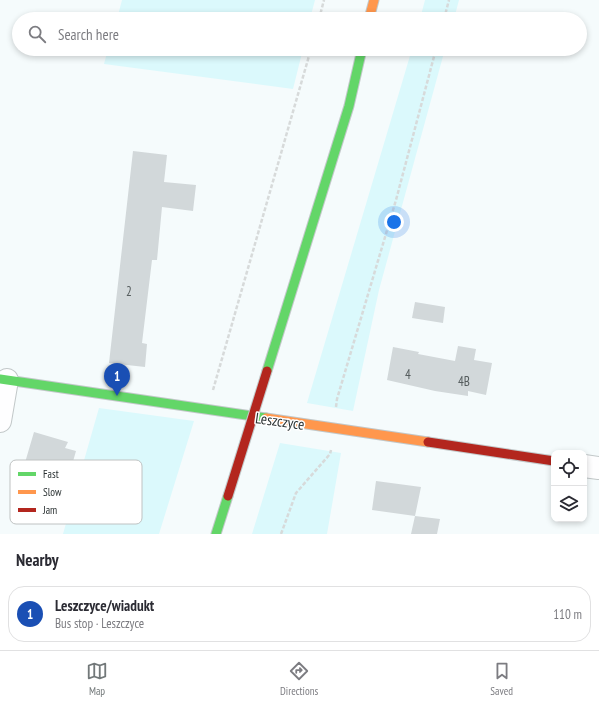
<!DOCTYPE html>
<meta charset="utf-8">
<style>
:root{--surface:#fff;--page:#f2f2f3;--text:#2b2b33;--muted:#7c7c81;--line:#e1e1e2;--accent:#727879}
body{margin:0;font-family:"PT Sans Narrow",sans-serif;background:var(--page);color:var(--text)}
.controls{position:absolute;right:12px;bottom:12px;display:grid;overflow:hidden;border-radius:8px;box-shadow:0 2px 6px #0003}
.controls button{width:36px;height:36px;display:grid;place-items:center;padding:0;border:0;border-bottom:1px solid var(--line);background:var(--surface);color:var(--text);font:20px sans-serif}
.you{position:absolute;left:394px;top:222px;width:14px;height:14px;margin:-10px;border:3px solid #fff;border-radius:50%;background:#1a73e8;box-shadow:0 0 0 6px #1a73e833}
.badge{display:grid;place-items:center;width:26px;height:26px;border-radius:50%;background:var(--accent);color:#fff;font-size:13px;font-weight:700}
.pin{position:absolute;translate:-50% -33px;filter:drop-shadow(0 1px 2px #0008)}
.pin::after{content:'';position:absolute;top:21px;width:14px;height:12px;background:inherit;clip-path:polygon(0 0,100% 0,50% 100%)}
.list{margin:0;padding:0;list-style:none}
h2{display:flex;justify-content:space-between;align-items:center;height:52px;margin:0;padding:0 16px;font-size:17px}
h2 small{font-size:13px;font-weight:400;color:var(--muted)}
.list li{display:grid;grid-template-columns:26px 1fr auto;gap:12px;align-items:center;box-sizing:border-box;height:56px;margin:0 8px 8px;padding:0 8px;border:1px solid var(--line);border-radius:16px}
.list b{display:block;font-size:15px;white-space:nowrap}
.list p{margin:0;font-size:13px;white-space:nowrap;color:var(--muted)}
.list em{font-size:13px;font-style:normal;color:var(--muted)}
.icon{flex:none;width:22px;height:22px;fill:none;stroke:currentColor;stroke-width:2;stroke-linecap:round;stroke-linejoin:round}
.map{position:relative;flex:none;width:599px;height:534px;overflow:hidden}
.search{position:absolute;background:var(--surface);box-shadow:0 2px 6px #0003;left:12px;right:12px;top:12px;height:44px;display:flex;align-items:center;gap:10px;box-sizing:border-box;padding:0 14px;border-radius:22px;color:var(--muted);font-size:15px}
.sheet{height:116px;background:var(--surface)}
nav{display:flex;justify-content:space-around;align-items:center;box-sizing:border-box;height:56px;border-top:1px solid var(--line);background:var(--surface);font-size:11px;color:var(--muted)}
nav a{display:grid;justify-items:center;gap:2px}
nav .on{color:var(--accent)}
.map>svg:first-child{display:block}
.green{fill:#dbf9fc}
.building{fill:#d2d8da}
.lines{fill:none;stroke-linecap:round;stroke-linejoin:round}
.street-casing{stroke:#c2c8c9;stroke-width:24}
.fast-casing{stroke:#c2c8c9;stroke-width:11}
.slow-casing{stroke:#c2c8c9;stroke-width:11}
.jam-casing{stroke:#c2c8c9;stroke-width:11}
.path{stroke:#d7dada;stroke-width:2.5;stroke-dasharray:4 2;stroke-linecap:butt}
.street{stroke:#fefeff;stroke-width:22}
.fast{stroke:#63d668;stroke-width:9}
.slow{stroke:#ff974d;stroke-width:9}
.jam{stroke:#b3261e;stroke-width:9}
.jam-bridge-casing{stroke:#c2c8c9;stroke-width:11;stroke-linecap:butt}
.jam-bridge{stroke:#b3261e;stroke-width:9}
.labels{text-anchor:middle;dominant-baseline:central;stroke-width:3;stroke-linejoin:round;paint-order:stroke}
.number-label{font-size:13px;fill:#555c5d}
.street-label{font-size:15px;fill:#2b3233;stroke:#fff}
.key{fill:#fff;stroke:#bfc2c2;stroke-width:1}
.key-label{font-size:11px;fill:#2b3233}
</style>
<div class="map">
<svg width="599" height="534" viewBox="0 0 599 534">
<rect width="100%" height="100%" fill="#f5fbfc"/>
<path class="green" d="M122 0H315L310 19H117Z
M425 0H459L454 19H420Z
M108 49H303L293 89 104 64Z
M412 49H445L379 290 353 411 307 403Z
M99 408 194 421 159 534H63Z
M280 443 341 453 327 534H252Z"/>
<path class="building" d="M133 151 167 155 164 182 196 185 193 211 162 207 157 260H152L142 343 147 344 145 367 109 363Z
M415 302 445 307 443 323 412 318Z
M458 346 476 349 474 360 492 363 486 395 468 391V396L435 391 387 380 393 347 419 352 418 354 455 361Z
M34 432 68 442 65 448 76 451 68 479 24 466Z
M376 481 421 487 415 516 372 510Z
M415 516 440 519 437 534H411Z"/>
<g class="lines">
<g class="street-casing">
<path id="street" d="M0 421 7 380
M584 466 599 468"/>
</g>
<g class="fast-casing">
<path id="fast" d="M267 371 349 106 362 49
M0 379 266 418
M216 534 228 496"/>
</g>
<g class="slow-casing">
<path id="slow" d="M369 19 374 0
M266 418 428 442"/>
</g>
<g class="jam-casing">
<path id="jam" d="M428 442 554 461"/>
</g>
<path class="path" d="M319 19 324 0
M444 19 449 0
M213 390 311 49
M336 407 337 399 396 200 436 49
M281 534 296 493 330 454 331 450"/>
<use href="#street" class="street"/>
<use href="#fast" class="fast"/>
<use href="#slow" class="slow"/>
<use href="#jam" class="jam"/>
<g class="jam-bridge-casing">
<path id="jam-bridge" d="M228 496 267 371"/>
</g>
<use href="#jam-bridge" class="jam-bridge"/>
</g>
<g class="labels">
<g class="number-label">
<text x="129" y="291">2</text>
<text x="408" y="374">4</text>
<text x="464" y="381">4B</text>
</g>
<g class="street-label">
<text transform="translate(280 421) rotate(8)">Leszczyce</text>
</g>
</g>
<rect x="10" y="460" width="132" height="64" rx="6" class="key"/>
<rect x="18" y="472" width="18" height="4" fill="#63d668"/>
<rect x="18" y="490" width="18" height="4" fill="#ff974d"/>
<rect x="18" y="508" width="18" height="4" fill="#b3261e"/>
<g class="key-label">
<text x="43" y="478">Fast</text>
<text x="43" y="496">Slow</text>
<text x="43" y="514">Jam</text>
</g>
</svg>
<div class="controls">
<button><svg class="icon" aria-label="locate" viewBox="0 0 24 24"><circle cx="12" cy="12" r="6"/><path d="M12 2v4M12 18v4M2 12h4M18 12h4"/></svg></button>
<button><svg class="icon" aria-label="layers" viewBox="0 0 24 24"><path d="M12 4l9 5-9 5-9-5zM3 14l9 5 9-5"/></svg></button>
</div>
<div class="you"></div>
<div class="pin badge" style="left:117px;top:396px;background:#1a4fb4">1</div>
<div class="search"><svg class="icon" aria-label="search" viewBox="0 0 24 24"><circle cx="10" cy="10" r="6"/><path d="M15 15l6 6"/></svg>Search here</div>
</div>
<section class="sheet">
<h2>Nearby<small></small></h2>
<ul class="list">
<li><span class="badge" style="background:#1a4fb4">1</span><div><b>Leszczyce/wiadukt</b><p>Bus stop · Leszczyce</p></div><em>110 m</em></li>
</ul>
</section>
<nav>
<a class="on"><svg class="icon" aria-label="map" viewBox="0 0 24 24"><path d="M3 6l6-2 6 2 6-2v14l-6 2-6-2-6 2zM9 4v14M15 6v14"/></svg>Map</a>
<a><svg class="icon" aria-label="directions" viewBox="0 0 24 24"><path d="M12 3l9 9-9 9-9-9zM9 14v-3h6M13 9l2 2-2 2"/></svg>Directions</a>
<a><svg class="icon" aria-label="saved" viewBox="0 0 24 24"><path d="M7 4h10v16l-5-4-5 4z"/></svg>Saved</a>
</nav>
